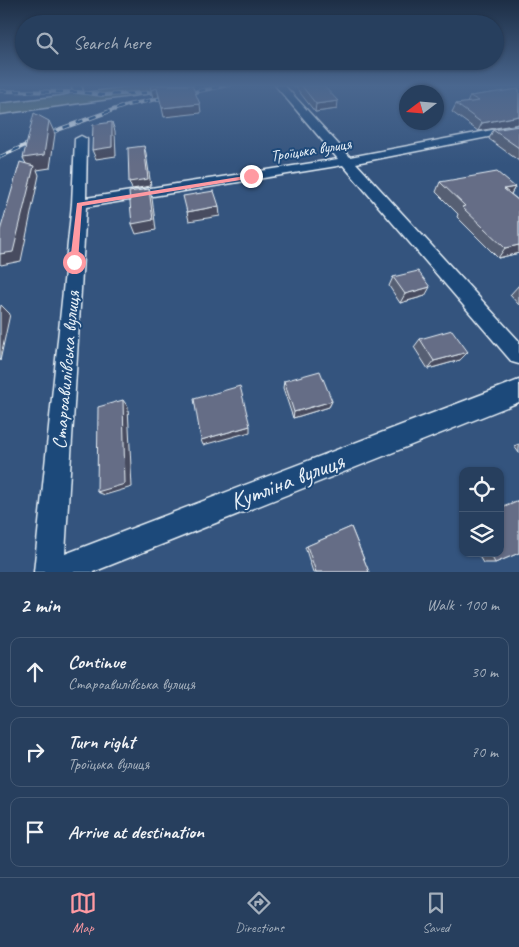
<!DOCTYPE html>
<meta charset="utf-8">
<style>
:root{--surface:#273f5e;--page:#334a67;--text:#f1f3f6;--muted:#a4afbc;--line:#435873;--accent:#ff9aa2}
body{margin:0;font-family:Caveat,sans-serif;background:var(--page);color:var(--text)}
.controls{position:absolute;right:15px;bottom:15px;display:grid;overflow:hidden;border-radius:10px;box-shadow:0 1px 4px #0004}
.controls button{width:45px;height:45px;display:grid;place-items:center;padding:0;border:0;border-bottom:1px solid var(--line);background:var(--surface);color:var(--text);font:25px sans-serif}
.compass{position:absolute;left:399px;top:85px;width:45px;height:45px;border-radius:50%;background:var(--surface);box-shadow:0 1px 4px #0004;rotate:254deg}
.stop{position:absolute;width:15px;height:15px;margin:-11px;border:4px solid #ff9aa2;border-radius:50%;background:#fff}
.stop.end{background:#ff9aa2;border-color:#fff;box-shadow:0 1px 5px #0008}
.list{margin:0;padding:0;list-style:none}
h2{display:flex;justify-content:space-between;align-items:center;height:65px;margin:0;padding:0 20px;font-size:21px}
h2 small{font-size:16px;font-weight:400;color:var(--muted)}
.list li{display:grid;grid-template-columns:32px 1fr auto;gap:15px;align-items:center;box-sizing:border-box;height:70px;margin:0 10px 10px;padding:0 10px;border:1px solid var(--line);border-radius:10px}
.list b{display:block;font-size:19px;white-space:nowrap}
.list p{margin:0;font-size:16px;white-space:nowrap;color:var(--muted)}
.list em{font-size:16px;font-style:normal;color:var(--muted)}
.icon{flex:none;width:28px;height:28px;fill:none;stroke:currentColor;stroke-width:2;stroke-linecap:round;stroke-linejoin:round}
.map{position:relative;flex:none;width:519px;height:572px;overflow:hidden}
.search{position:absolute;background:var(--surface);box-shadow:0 1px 4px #0004;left:15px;right:15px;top:15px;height:55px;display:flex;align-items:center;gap:12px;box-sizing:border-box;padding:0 18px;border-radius:28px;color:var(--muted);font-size:19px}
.sheet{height:305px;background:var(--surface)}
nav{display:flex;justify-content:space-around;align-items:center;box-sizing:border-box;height:70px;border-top:1px solid var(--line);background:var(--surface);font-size:14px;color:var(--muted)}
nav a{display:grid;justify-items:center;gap:2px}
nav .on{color:var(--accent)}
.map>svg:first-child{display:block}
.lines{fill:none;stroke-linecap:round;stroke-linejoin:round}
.minor-casing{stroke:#e8f1f8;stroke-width:3}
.primary-casing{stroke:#e8f1f8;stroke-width:3}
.minor{fill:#1f4a7a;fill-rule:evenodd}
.primary{fill:#6b7f7c;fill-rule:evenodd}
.rail-casing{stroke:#e8f1f8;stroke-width:4}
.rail{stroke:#1f4a7a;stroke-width:2.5;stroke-dasharray:7;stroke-linecap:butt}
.wall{fill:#575e73;stroke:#e8f1f8}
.shaded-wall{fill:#474c5e;stroke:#e8f1f8}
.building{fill:#656d86;stroke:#e8f1f8}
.route{fill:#ff9aa2}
.labels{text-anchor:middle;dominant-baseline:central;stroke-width:4;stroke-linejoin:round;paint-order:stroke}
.far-street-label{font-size:16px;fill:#e8f1f8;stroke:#1f4a7a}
.street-label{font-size:20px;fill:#e8f1f8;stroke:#1f4a7a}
.near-street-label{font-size:24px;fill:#e8f1f8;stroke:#1f4a7a}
</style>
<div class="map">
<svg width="519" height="572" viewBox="0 0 519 572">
<rect width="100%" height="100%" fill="#34547e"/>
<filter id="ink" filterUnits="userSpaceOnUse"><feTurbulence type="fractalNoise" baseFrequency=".02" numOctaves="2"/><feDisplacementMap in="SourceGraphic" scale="10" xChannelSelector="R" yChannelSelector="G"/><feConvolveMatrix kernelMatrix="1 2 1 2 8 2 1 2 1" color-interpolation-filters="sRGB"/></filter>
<g filter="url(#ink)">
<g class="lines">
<g class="minor-casing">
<path id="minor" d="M71 85H81L84 95 70 100H64V96L74 93Z
M275 85H284L350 157 519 125V131L356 163 519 341V364L512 362 343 165 86 207 65 554 519 380V402L93 572H34L72 204 75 139 81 136 87 139 86 198 338 159Z"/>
</g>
<g class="primary-casing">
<path id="primary" d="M146 85H188L181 89 0 114V104Z"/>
</g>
<use href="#minor" class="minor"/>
<use href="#primary" class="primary"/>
<g class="rail-casing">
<path id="rail" d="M0 91 78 92 103 95 159 92
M0 157 60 129 127 105 229 85"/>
</g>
<use href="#rail" class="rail"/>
</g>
<path class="wall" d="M294 85H323L337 109 315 112Z
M519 89V124L478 131 452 112 456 104 467 103 470 96Z
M519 126V161L489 139 493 130Z
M440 182 515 187 511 194 519 201V253L498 258 457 217 458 214 436 192Z
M393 277 425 296 400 303 389 286Z
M519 285V305L510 295Z
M420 339 468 352 460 360 428 369 414 347Z
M284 381 332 401 329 407 293 418 283 388Z
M519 444V453L514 446Z
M519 500V553L495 563H483L477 553H500V507Z
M351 527 369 572H313L305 547Z"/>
<path class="shaded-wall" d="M157 88 159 97 153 98 151 90Z
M338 101 337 109 315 112 316 104Z
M200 104 201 113 164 117 162 108Z
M519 116V124L478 131 482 123Z
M49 121 55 134 50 168 37 170 39 175 21 261 1 265 0 264V254L30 171 23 158Z
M112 122 115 131 116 156 96 159 92 150Z
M144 146 146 153 151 186 132 189 129 182Z
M515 187 509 197 504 189Z
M149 189 152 198 156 230 136 234 132 224Z
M219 206 220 216 189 221 187 212Z
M519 245V253L498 258 505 248Z
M430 287 425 296 400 303 405 294Z
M1 305 10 314 0 361V310Z
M468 352 460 360 428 369 434 361Z
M123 400 128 407 132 487 105 495 97 492Z
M332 401 329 407 293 418 294 412Z
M250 426V432L203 445 201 440Z"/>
<path class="building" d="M160 85H192L200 104 162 108 157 88 151 90 150 86Z
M301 85H323L338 101 316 104Z
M519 89V116L482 123 456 104 479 101 470 96Z
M34 113 49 121 44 155 23 158Z
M112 122V147L92 150 93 125Z
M519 126V148L493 130Z
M144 146 148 179 129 182 128 148Z
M20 162 34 166 13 252 0 254V231Z
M497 172 515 187 504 189 519 201V245L505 248 462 207 465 206 440 182Z
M149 189 153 220 132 224 129 192Z
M214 191 219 206 187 212 183 196Z
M418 271 430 287 405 294 393 277Z
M452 330 468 352 434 361 420 339Z
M320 371 332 401 294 412 284 381Z
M240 386 250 426 201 440 194 399Z
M123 400 125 484 97 492 98 407Z
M519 501V553L495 563 490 553H500V509Z
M351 527 369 572H316L307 546Z"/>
</g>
<linearGradient id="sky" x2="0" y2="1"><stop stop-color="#1d2e45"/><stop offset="0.52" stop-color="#4a678f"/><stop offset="1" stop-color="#4a678f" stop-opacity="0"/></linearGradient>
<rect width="519" height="165" fill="url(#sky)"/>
<path class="route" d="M251 175 253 178 82 206 78 262 74 265 70 262 77 203Z"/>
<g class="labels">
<g class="far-street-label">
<text transform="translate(311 150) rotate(-9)">Троїцька вулиця</text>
</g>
<g class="street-label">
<text transform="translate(66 370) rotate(-85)">Староавилівська вулиця</text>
</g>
<g class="near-street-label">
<text transform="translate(287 481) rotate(-21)">Кутліна вулиця</text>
</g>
</g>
</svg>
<div class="controls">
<button><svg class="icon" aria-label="locate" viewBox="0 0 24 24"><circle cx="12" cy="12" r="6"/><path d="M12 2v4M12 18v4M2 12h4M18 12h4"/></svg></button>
<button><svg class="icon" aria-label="layers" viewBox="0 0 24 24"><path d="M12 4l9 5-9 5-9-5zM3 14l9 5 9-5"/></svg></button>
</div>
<svg class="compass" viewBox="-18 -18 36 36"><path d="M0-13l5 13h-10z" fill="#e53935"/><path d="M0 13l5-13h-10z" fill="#a4afbc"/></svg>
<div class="stop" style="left:74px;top:262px"></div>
<div class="stop end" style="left:251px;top:176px"></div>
<div class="search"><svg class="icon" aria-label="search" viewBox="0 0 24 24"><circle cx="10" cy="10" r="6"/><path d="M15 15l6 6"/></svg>Search here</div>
</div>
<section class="sheet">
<h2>2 min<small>Walk · 100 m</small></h2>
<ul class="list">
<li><svg class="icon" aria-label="ahead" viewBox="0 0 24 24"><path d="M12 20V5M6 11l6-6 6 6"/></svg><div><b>Continue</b><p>Староавилівська вулиця</p></div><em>30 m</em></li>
<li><svg class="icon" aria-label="right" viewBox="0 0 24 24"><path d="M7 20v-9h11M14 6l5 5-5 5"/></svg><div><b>Turn right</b><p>Троїцька вулиця</p></div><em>70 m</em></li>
<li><svg class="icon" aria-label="arrive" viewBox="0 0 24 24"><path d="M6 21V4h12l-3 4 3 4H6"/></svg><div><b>Arrive at destination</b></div></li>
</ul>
</section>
<nav>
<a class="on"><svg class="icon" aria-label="map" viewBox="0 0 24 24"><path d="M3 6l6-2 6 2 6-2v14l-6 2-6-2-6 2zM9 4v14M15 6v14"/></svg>Map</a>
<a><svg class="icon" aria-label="directions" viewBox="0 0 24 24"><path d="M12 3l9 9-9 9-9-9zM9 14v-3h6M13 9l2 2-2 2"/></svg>Directions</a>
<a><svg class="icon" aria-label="saved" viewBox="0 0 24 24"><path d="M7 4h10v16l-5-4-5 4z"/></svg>Saved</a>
</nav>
